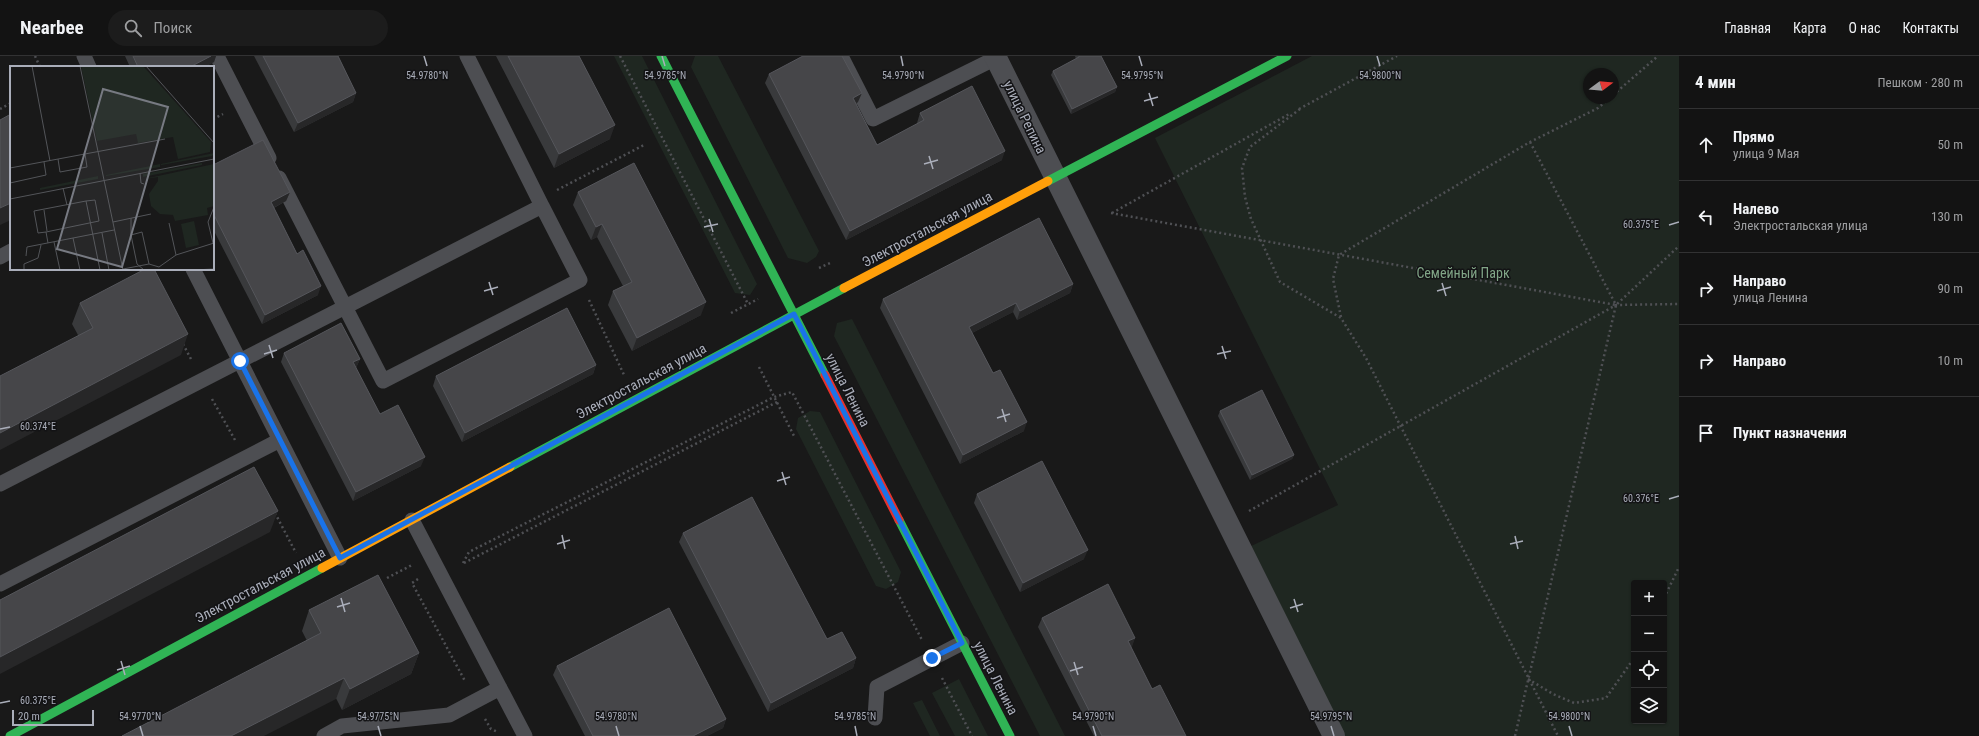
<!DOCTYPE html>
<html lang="ru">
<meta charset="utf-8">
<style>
:root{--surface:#131313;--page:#1c1c1c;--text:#f1f3f6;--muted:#9d9ea0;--line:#323233}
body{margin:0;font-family:"Roboto Condensed",sans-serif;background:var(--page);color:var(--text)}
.controls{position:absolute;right:12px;bottom:12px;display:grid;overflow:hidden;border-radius:4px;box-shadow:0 1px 3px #0004}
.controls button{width:36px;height:36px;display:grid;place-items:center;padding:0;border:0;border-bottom:1px solid var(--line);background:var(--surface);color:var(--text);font:20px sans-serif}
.compass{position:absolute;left:1583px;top:12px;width:36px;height:36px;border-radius:50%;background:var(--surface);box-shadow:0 1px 3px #0004;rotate:74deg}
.scale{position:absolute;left:12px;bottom:10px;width:82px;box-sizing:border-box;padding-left:4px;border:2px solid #aaaeba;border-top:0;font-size:11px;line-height:14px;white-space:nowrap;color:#aaaeba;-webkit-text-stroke:3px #131315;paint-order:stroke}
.stop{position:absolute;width:12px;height:12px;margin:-9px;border:3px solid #1a73e8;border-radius:50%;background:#fff}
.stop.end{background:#1a73e8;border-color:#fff;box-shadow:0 1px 4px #0008}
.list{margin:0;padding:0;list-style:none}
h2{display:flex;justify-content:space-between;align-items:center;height:52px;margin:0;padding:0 16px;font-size:17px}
h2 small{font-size:13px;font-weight:400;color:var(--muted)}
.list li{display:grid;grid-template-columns:26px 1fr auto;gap:12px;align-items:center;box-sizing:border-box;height:72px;padding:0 16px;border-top:1px solid var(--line)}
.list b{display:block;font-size:15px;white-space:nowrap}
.list p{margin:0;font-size:13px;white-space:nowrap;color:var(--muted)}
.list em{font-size:13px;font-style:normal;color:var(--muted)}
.icon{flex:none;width:22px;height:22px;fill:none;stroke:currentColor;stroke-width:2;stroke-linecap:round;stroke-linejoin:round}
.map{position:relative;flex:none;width:1679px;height:680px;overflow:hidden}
header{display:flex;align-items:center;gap:24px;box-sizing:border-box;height:56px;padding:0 20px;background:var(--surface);border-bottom:1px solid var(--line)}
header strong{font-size:19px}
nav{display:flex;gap:22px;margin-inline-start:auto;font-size:14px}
.search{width:280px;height:36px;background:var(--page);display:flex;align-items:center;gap:10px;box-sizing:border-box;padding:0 14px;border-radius:22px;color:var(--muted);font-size:15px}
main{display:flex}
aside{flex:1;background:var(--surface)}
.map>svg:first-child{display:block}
.green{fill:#1f2721;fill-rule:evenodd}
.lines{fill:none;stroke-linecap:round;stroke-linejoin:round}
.path{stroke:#4f5054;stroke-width:2.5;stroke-dasharray:2 3;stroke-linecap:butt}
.lane{stroke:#4d4e52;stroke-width:15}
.street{stroke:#4d4e52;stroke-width:22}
.fast{stroke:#30b455;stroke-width:9}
.slow{stroke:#ff9f0a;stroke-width:9}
.jam{stroke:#e5322d;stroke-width:9}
.wall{fill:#393a3c}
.shaded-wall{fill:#272728}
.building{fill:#464649;stroke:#55565b}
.route{stroke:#1a73e8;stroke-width:5}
.ticks{fill:none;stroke:#aaaeba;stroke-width:1.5}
.labels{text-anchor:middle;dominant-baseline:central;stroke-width:3;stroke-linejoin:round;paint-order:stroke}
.street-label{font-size:14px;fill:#aaaeba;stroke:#131315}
.park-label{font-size:14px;fill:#81a587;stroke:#131315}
.inset-road{fill:none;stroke:#535559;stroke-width:1}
.view{fill:#777a82;fill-opacity:0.15;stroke:#777a82;stroke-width:2}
.inset-edge{fill:none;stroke:#aaaeba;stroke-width:2}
.ticks-label{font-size:10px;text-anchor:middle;fill:#aaaeba;stroke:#131315;stroke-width:3;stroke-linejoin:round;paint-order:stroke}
</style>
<header>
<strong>Nearbee</strong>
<div class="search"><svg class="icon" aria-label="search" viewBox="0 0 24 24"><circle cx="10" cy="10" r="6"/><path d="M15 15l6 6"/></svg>Поиск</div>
<nav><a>Главная</a><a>Карта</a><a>О нас</a><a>Контакты</a></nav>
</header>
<main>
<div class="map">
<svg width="1679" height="680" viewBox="0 0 1679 680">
<rect width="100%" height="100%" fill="#191919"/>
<path class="green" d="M614 0H642L757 228 750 239 735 237Z
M695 0H718L819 195 816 201 807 207 788 202 691 11Z
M1312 0H1679V680H1344L1249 491 1338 449 1155 82ZM1589 18H1613V42H1589ZM1634 527H1664V665H1634Z
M852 263 1065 680H1040L834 280 837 267Z
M810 355 820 356 901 516 898 526 886 533 876 530 796 373 798 362Z
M959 623 988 680H955L932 637Z
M922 644 940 680H930L913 647Z"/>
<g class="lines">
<path class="path" d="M35 0 40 11
M620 0 748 248
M1613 39 1658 0
M0 53 11 47
M1299 53 1397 0
M1300 53 1250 91 1242 112 1245 141 1251 163 1280 226 1341 262 1366 302 1558 680
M213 63 223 58
M557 134 644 89
M1111 157 1616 249 1679 190
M1112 157 1291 57
M819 212 830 207 832 209
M589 244 625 321
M731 257 758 243
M1341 261 1333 223 1339 199 1530 86 1598 52 1610 42
M183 288 192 305
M759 311 795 382
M212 343 235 384
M1249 455 1616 249 1679 248
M275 457 296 497
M463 507 469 496 774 341 792 336 922 584
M464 507 777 346
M387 522 412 509
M418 523 412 527 465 625
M1664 542 1679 511
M942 622 972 680
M1528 623 1553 638 1574 647 1606 642 1634 602
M485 663 491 673 498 676
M1515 680 1616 249 1530 86"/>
<path class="lane" d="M84 0 89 11
M217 0 269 102
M841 0 873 63 996 2
M279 122 383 325 580 224 542 150
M0 201 11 195
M193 213 340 502
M0 428 542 150 467 0
M412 464 525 680
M0 528 280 384
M875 662 877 631 962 587
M324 680 342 670 449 659 500 632"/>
<path class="street" d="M995 0 1334 680"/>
<path class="fast" d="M661 0 825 319
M1048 125 1287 0
M510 411 844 232
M899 464 1010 680
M10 680 322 512"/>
<path class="slow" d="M844 232 1048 125
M322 512 510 411"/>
<path class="jam" d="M825 319 899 464"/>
</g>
<path class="wall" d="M125 0H216L214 6 204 11H130Z
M254 0H338L356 37 353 46 294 76Z
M496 0H579L610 83 554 112Z
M1075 0H1101L1117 31 1115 36 1071 58 1051 19 1053 15 1076 3Z
M769 18 858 46 856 48 877 89 917 68V67L920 57 1002 104 846 184 765 27Z
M213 109 290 136 286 145 274 152 318 239 262 268 213 173Z
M578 136 701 259 632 295 608 249 613 235 623 230 597 181 591 184 573 149Z
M1073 228 1070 237 1017 264 1013 256 972 277 1024 375 960 408 880 252 883 243Z
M80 247 181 299 78 279 72 268Z
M284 297 360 303 356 312 380 358 421 410 353 445 281 306Z
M596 309 593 318 462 386 433 330 436 320Z
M1220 355 1294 399 1292 403 1250 424 1218 360Z
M977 438 1084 503 1020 536 974 447Z
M683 477 827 583 856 602 853 612 768 656 679 486Z
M309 554 419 597 411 618 342 654 302 575Z
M1042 562 1135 582 1131 591 1152 633 1186 680H1094L1038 571Z
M557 610 726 663 723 672 707 680H585L553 619Z"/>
<path class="shaded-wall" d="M211 0H216L214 6 204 11H190Z
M1117 31 1115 36 1071 58 1072 53Z
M356 37 353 46 294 76 298 67Z
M862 37 858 46 849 51 853 42Z
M615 69 610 83 554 112 559 98Z
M1005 95 1002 104 846 184 850 175Z
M290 136 286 145 267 155 271 146Z
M11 147V164L0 169V152Z
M602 168 597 181 591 184 596 171Z
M1073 228 1070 237 1017 264 1020 255Z
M321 230 318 239 262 268 265 259Z
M706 246 701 259 632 295 637 282Z
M1016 247 1013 256 966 280 969 271Z
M188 278 181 299 0 394V377Z
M360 303 356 312 349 316 353 306Z
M596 309 593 318 462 386 465 377Z
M1027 366 1024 375 960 408 963 399Z
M1294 399 1292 403 1250 424 1252 419Z
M425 401 421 410 353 445 356 436Z
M278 455 270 476 0 618V601Z
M1088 494 1084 503 1020 536 1023 527Z
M1135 582 1132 591 1124 595 1128 585Z
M419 597 411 618 342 654 350 633Z
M856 602 853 612 768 656 771 647Z
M344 622 336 643 264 680H231Z
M726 663 723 672 707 680H693Z"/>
<path class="building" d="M133 0H211L190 11H138Z
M263 0H338L356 37 298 67Z
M508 0H579L615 69 559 98Z
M803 0H842L862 37 853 42 877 89 924 64 920 57 972 30 1005 95 850 175 769 18Z
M1079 0H1101L1117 31 1072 53 1053 15 1079 1Z
M11 58V147L0 152V64Z
M263 84 290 136 271 146 297 198 303 194 321 230 265 259 213 157V109Z
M634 107 706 246 637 282 613 235 632 226 602 168 596 171 578 136Z
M1039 162 1073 228 1020 255 1016 247 969 271 993 317 1000 314 1027 366 963 399 883 243Z
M145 213H154L188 278 0 377V320L93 272 80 247Z
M567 252 596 309 465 377 436 320Z
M341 267 360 303 353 306 380 358 398 349 425 401 356 436 284 297Z
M1262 334 1294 399 1252 419 1220 355Z
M1042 405 1088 494 1023 527 977 438Z
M254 411 278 455 0 601V544Z
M752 441 827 583 842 576 856 602 771 647 683 477Z
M378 519 419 597 350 633 344 622 231 680H122L321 577 309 554Z
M1108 528 1135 582 1128 585 1152 633 1160 629 1186 680H1102L1042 562Z
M669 552 726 663 693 680H593L557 610Z"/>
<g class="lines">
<path class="route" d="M240 305 340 502 794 258 962 587 932 602"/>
</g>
<path class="ticks" d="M424 0 427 10M662 0 665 10M901 0 903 10M1139 0 1142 10M1377 0 1380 10M1149 37 1153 50M1144 45 1158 41M929 100 933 113M924 108 938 104M709 163 713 176M1669 169 1679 166M704 171 718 168M489 226 493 239M1442 227 1446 240M484 235 498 231M1437 235 1451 231M269 289 273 302M1222 290 1226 303M264 298 277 294M1217 298 1231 295M1002 353 1006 366M997 362 1010 358M0 373 10 371M782 416 786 429M777 425 790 421M1669 443 1679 440M562 479 565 493M1515 480 1518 493M557 488 570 484M1510 488 1523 485M341 542 345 556M1294 543 1298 556M337 551 350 547M1290 552 1303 548M121 605 125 619M1074 606 1078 619M117 614 130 610M1070 615 1083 611M0 647 10 645M140 670 143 680M378 670 381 680M616 670 619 680M855 670 857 680M1093 670 1096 680M1331 670 1334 680M1569 670 1572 680"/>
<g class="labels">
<g class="street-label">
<text transform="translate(1025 61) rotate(64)">улица Репина</text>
<text transform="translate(927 173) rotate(-28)">Электростальская улица</text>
<text transform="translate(641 325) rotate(-28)">Электростальская улица</text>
<text transform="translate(848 334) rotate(63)">улица Ленина</text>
<text transform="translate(260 529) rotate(-28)">Электростальская улица</text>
<text transform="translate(996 622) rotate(63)">улица Ленина</text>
</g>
<g class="park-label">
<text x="1463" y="217">Семейный Парк</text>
</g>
</g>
<g transform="translate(10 10)">
<rect width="204" height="204" fill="#191919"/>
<path d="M71 0H133L201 76 200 86 168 93 163 71 128 77 126 68 87 75ZM204 87 202 90 151 99V98ZM192 97V99L133 111V108ZM150 98V101L96 110V109ZM204 98V140L197 142 198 149 165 155 163 149 150 148 141 140 139 128 148 115V111L134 113ZM88 110V113L30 124V122ZM184 155 189 179 176 182 171 158Z" fill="#1f2721"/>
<path class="inset-road" d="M22 0 40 95M70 0 113 204M136 0 204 77M48 93 50 106 77 101 75 88M0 102 155 73M130 107 131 117 134 118M0 117 36 109 34 96M53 122 57 139M0 133 204 93M34 144 37 165M121 152V169L127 198 134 204M103 156 141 148M159 157 166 189 204 177M36 166 89 155 85 134 76 135M92 167 99 204M63 172 70 204M44 176 50 204M38 177 36 166 28 167 24 145 76 135 90 204M203 177 198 156 204 141M16 190 17 181 104 164M139 198 149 201 166 189M113 203 139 198 132 166 121 169M14 204V198L28 192 31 179M183 204 204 203"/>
<path class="view" d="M93 23 158 41 112 201 47 183Z"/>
<rect width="204" height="204" class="inset-edge"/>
</g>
<g class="ticks-label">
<text x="427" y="23">54.9780°N</text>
<text x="665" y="23">54.9785°N</text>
<text x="903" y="23">54.9790°N</text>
<text x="1142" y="23">54.9795°N</text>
<text x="1380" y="23">54.9800°N</text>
<text x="1641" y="172">60.375°E</text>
<text x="38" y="374">60.374°E</text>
<text x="1641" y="446">60.376°E</text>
<text x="38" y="648">60.375°E</text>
<text x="140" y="664">54.9770°N</text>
<text x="378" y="664">54.9775°N</text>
<text x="616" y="664">54.9780°N</text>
<text x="855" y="664">54.9785°N</text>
<text x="1093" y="664">54.9790°N</text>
<text x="1331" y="664">54.9795°N</text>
<text x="1569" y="664">54.9800°N</text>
</g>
</svg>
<div class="controls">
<button>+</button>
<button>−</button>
<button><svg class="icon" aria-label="locate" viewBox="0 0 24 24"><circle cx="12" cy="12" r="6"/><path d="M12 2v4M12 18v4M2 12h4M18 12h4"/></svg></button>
<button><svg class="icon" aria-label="layers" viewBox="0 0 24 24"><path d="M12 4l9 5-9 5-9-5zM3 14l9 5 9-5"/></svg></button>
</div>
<svg class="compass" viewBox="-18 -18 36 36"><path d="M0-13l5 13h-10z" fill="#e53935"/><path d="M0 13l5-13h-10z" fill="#9d9ea0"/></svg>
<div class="scale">20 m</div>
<div class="stop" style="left:240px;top:305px"></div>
<div class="stop end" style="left:932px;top:602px"></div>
</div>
<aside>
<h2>4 мин<small>Пешком · 280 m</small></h2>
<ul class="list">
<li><svg class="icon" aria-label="ahead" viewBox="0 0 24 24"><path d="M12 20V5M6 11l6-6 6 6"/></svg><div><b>Прямо</b><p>улица 9 Мая</p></div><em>50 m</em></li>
<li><svg class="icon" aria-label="left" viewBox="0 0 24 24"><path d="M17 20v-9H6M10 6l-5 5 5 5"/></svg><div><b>Налево</b><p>Электростальская улица</p></div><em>130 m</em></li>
<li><svg class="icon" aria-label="right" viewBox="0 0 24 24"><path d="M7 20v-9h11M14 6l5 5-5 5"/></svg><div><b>Направо</b><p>улица Ленина</p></div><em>90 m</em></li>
<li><svg class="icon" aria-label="right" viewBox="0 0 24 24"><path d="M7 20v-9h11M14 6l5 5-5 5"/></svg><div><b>Направо</b></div><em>10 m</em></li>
<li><svg class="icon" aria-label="arrive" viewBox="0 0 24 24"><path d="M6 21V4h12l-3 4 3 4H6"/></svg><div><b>Пункт назначения</b></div></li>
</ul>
</aside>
</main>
